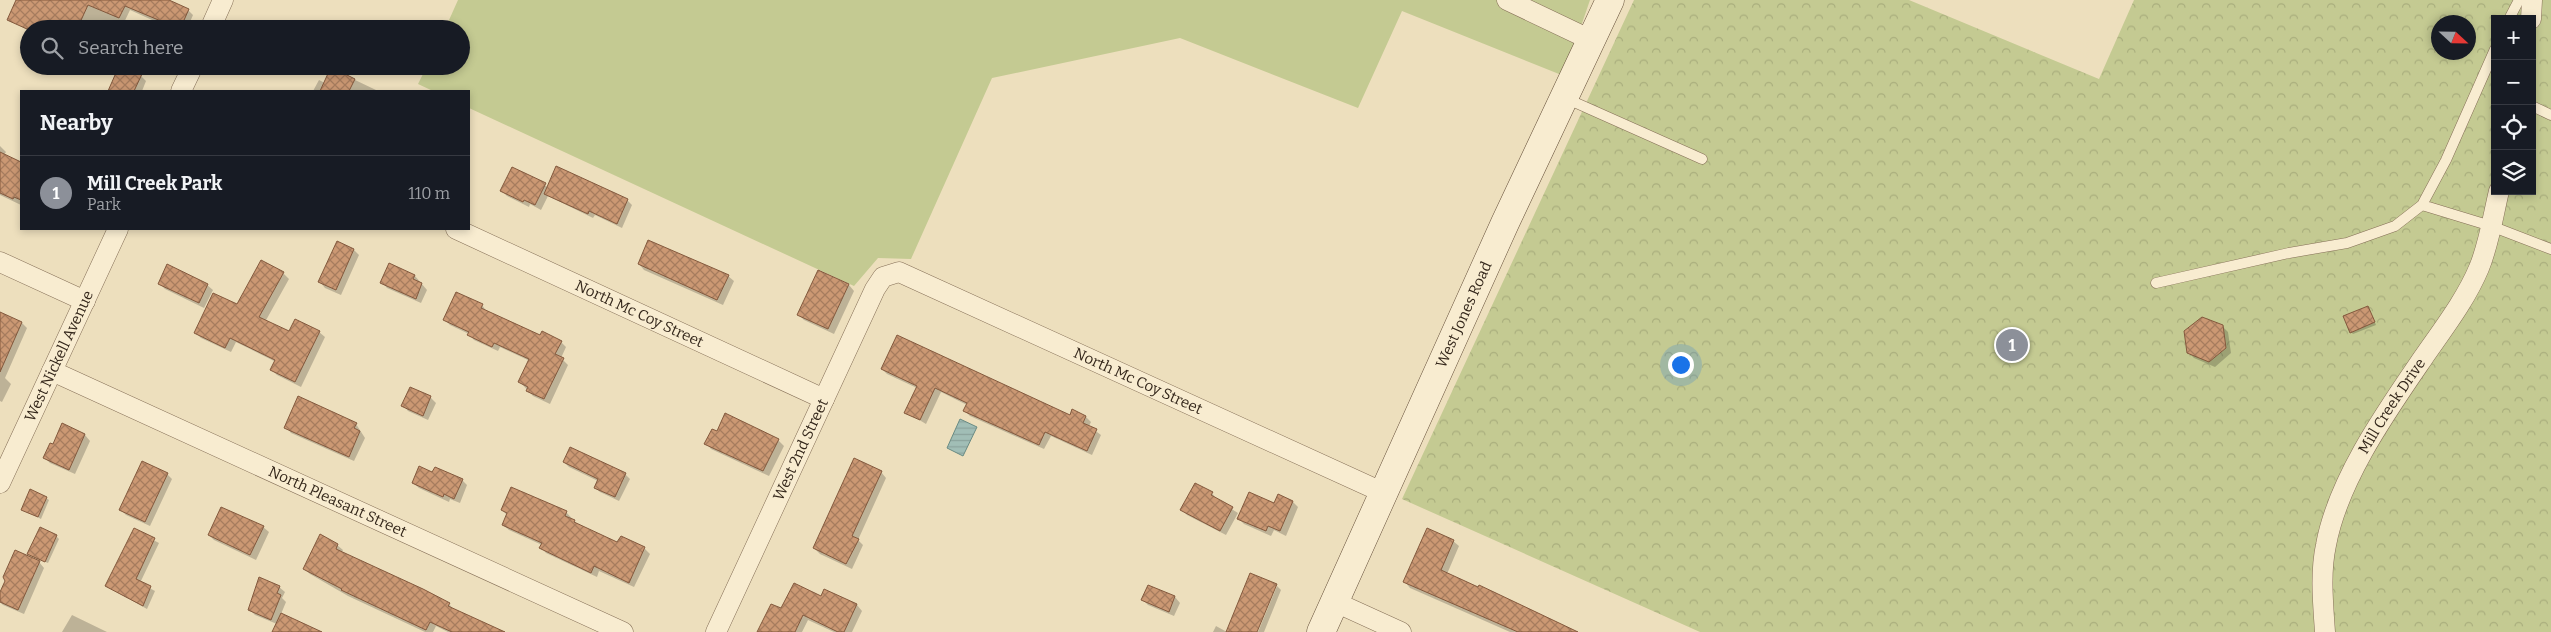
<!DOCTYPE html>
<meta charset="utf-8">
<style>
:root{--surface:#171b24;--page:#242831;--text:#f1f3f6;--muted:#9ea1a6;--line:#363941;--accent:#8c9099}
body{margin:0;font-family:Bitter,serif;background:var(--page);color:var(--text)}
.controls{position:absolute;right:15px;top:15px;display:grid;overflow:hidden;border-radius:0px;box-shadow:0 2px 8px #0003}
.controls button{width:45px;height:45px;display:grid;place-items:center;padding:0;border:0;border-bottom:1px solid var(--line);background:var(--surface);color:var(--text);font:25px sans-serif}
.compass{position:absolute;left:2431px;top:15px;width:45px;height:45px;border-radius:50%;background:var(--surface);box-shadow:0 2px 8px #0003;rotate:112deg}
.you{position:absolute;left:1680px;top:364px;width:18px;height:18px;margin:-12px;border:4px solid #fff;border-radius:50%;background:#1a73e8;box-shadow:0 0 0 8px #1a73e833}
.badge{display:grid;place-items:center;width:32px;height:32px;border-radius:50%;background:var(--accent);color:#fff;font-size:16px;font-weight:700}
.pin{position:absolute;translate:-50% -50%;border:2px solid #fff;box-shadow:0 1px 5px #0006}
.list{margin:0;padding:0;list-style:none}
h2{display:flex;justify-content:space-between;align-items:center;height:65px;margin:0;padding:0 20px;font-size:21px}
h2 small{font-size:16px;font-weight:400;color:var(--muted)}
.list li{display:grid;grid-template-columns:32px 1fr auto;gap:15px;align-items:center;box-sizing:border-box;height:75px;padding:0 20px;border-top:1px solid var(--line)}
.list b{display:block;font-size:19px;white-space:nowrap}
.list p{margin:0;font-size:16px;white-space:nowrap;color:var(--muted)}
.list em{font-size:16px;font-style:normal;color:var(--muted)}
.icon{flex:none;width:28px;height:28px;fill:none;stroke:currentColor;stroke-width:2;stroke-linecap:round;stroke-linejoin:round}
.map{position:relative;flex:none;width:2551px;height:632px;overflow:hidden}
.search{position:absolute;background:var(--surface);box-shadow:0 2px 8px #0003;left:20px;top:20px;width:450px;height:55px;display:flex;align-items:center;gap:12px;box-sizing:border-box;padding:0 18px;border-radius:28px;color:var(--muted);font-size:19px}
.panel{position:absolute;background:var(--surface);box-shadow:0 2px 8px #0003;left:20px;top:90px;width:450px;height:140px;border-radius:0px}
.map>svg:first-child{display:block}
.grass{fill:#c4ca92}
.park{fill:url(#park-crowns);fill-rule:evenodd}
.water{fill:url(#water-rules);stroke:#698b83}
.shadow{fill:#0003}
.building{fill:url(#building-cross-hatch);stroke:#83593d}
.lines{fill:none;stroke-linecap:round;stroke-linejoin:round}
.lane-casing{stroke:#856f57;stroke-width:11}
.street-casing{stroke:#856f57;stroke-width:21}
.secondary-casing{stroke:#66503a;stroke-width:29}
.lane{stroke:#f8ecd0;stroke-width:10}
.street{stroke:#f8ecd0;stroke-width:20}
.secondary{stroke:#f8ecd0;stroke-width:28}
.labels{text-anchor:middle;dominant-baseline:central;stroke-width:4;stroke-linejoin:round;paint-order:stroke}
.street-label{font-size:15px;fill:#34271b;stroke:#f5e9cd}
</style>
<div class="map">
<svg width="2551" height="632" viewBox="0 0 2551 632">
<defs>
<pattern id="park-crowns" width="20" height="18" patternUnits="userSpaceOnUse" patternTransform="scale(1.25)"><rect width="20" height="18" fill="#c4ca92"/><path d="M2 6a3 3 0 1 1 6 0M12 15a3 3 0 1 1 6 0" fill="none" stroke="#a9ae7d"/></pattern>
<pattern id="water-rules" width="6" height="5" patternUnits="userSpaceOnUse" patternTransform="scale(1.25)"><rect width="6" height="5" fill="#a1beb6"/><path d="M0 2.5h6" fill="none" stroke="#8ba39c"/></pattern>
<pattern id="building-cross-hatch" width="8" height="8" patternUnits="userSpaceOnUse" patternTransform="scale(1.25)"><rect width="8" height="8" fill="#cb9873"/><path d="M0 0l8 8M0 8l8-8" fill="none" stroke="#a67c5e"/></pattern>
</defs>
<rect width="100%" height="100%" fill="#eddfbd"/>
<path class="grass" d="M458 0H1590L1564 76 1402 11 1358 108 1180 38 992 78 911 259 878 258 854 286 469 108V91H433L418 84 427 66H461V29H445Z"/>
<path class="park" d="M1634 0H1909L2099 79 2134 0H2551V632H1700L1402 499ZM2495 19H2532V191H2495ZM2438 22H2468V52H2438Z"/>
<path class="water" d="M960 419 977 427 963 456 947 448Z"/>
<path class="shadow" d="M18 0H166L188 10 193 15 187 29H172L130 10 121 29H29V31L9 19Z
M104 66H113L112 70Z
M120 66 141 76 146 81 142 91H109Z
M332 69 376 90 377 91H313L319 80 325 83Z
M0 146 6 152 4 155 21 163V205L0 195Z
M513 169 548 187 627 200 632 205 622 228 595 215 593 218 548 196 541 210 530 204 529 207 507 196 502 191Z
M337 243 354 250 359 255 341 295 325 288 320 282Z
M639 264 728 276 734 281 723 305 644 270Z
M390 265 415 276 427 290 421 303 387 288 382 282Z
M819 271 849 285 854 291 834 334 804 320 799 315Z
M283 273 289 279 265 322 290 333 319 332 325 337 301 387 277 375 272 370 276 362 236 342 231 352 201 338 196 333Z
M159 283 207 285 213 290 204 308 165 289Z
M482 305 487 312 541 337 561 342 566 347 561 358 568 365 550 404 533 396 520 382 530 361 500 347 498 351 474 340 469 334 450 325 444 319Z
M2368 307 2376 325 2353 334 2351 332Z
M0 313 22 323 27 328 5 378 11 384 2 402 0 401Z
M2222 326 2228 332 2231 353 2215 367 2194 358 2188 352Z
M882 369 1070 416 1073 411 1086 417 1091 422 1089 426 1101 435 1092 455 1051 436 1044 449 970 416 965 411 967 405 941 392 926 424 906 412 917 388 887 374Z
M410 388 431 398 436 403 428 420 408 411 403 405Z
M356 424 365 438 354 461 291 433 286 427Z
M63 425 85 435 90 441 75 474 50 463 45 458 54 446Z
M778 440 784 446 769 476 711 449 706 443Z
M564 462 625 474 630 479 619 501 600 492 595 488 598 481 569 467Z
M881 472 886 478 858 540 863 545 852 569 820 554 814 548Z
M167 474 172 479 150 526 126 515 121 510Z
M433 474 462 480 467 485 460 503 450 499 449 502 419 488 413 483Z
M1212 493 1217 500 1238 513 1226 535 1187 515 1182 510Z
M46 498 49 500 41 519 22 509Z
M1293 502 1298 507 1286 536 1274 530 1271 536 1244 524 1238 518 1275 504Z
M502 510 566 512 579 526 618 544 621 537 645 549 650 554 634 587 599 571 597 577 546 553 541 547 542 545 509 530 503 525 507 515Z
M263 527 269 532 256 560 214 540 209 535Z
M134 530 159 543 140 583 155 591 147 609 106 586Z
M56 536 59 539 48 563 31 556Z
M1453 541 1459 546 1447 574 1573 632H1510L1410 588 1405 582Z
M337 545 343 550 341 553 449 604 454 610 502 632H448L436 626 433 632H425L348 596 310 574 304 569Z
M39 562 44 568 24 614 3 605 0 602V595L6 581Z
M1251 574 1277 586H1275L1255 632H1213L1216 626 1227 632Z
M259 578 279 587 285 592 282 598 286 602 281 614 316 632H273L277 624 255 615 249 609Z
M1149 586 1175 597 1180 603 1174 616 1148 605 1143 600Z
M1277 586 1281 590 1264 632H1258Z
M825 591 857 605 862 611 852 632H834L808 620 802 632H758L822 597Z
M72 615 107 632H62Z"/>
<path class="building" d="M16 0H169L189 9 180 29 125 6 119 18 88 5 77 29H27L7 20Z
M119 66 142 74 134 91H108Z
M331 67 355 79 349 91H320Z
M0 152 21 162V200L14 197 13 199 0 193Z
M556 166 628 199 617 224 589 211 588 214 544 194Z
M512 167 546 183 535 205 524 200 523 202 500 191Z
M648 240 729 275 717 300 638 264Z
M337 241 354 249 336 290 318 282Z
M261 260 284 272 259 317 289 331 295 319 320 331 295 382 270 370 275 360 230 338 225 348 194 333 213 293 237 304Z
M389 263 415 275 413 279 422 283 416 299 380 283Z
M167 264 208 284 199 303 158 284Z
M818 270 849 284 828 329 797 315Z
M456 292 483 304 481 308 540 335 542 331 562 341 555 354 564 358 544 399 526 391 528 387 518 382 529 359 494 343 492 347 467 335 469 332 443 320Z
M2368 306 2375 322 2350 333 2343 316Z
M0 312 22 322 0 372Z
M2202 317 2223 325 2226 348 2209 362 2187 353 2184 331Z
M897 335 1070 415 1072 409 1086 416 1083 423 1097 429 1087 451 1045 432 1039 445 963 411 967 403 935 388 920 420 904 413 917 386 881 369Z
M410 387 431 396 423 416 401 406Z
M298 396 357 423 354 428 360 431 349 457 284 428Z
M725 413 779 439 763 471 704 444 712 429 717 431Z
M62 423 85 434 69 470 43 458 50 443 53 444Z
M570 447 626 473 615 497 594 488 598 479 563 462Z
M854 458 882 471 852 536 859 539 846 564 813 548Z
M142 461 168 473 145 522 119 510Z
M419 466 432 472 435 467 463 479 454 499 444 494 443 497 412 483Z
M1195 483 1213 492 1211 495 1233 507 1220 531 1180 510Z
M511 487 567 511 565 516 575 520 574 522 617 542 621 536 645 547 629 583 594 566 591 573 539 548 542 543 502 525 507 513 501 510Z
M30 489 47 497 38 517 21 510Z
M1249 492 1274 503 1278 494 1293 501 1280 531 1268 526 1266 531 1237 519Z
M221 507 264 526 250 555 208 535Z
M40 527 57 535 45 562 27 554Z
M134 528 155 538 136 579 151 586 143 606 105 586Z
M1427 528 1454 540 1441 570 1478 587 1479 585 1578 632H1518L1403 582Z
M320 534 338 544 336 549 423 589 450 603 448 606 505 632H452L430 622 426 630 341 590 342 589 303 569Z
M15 550 40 561 18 610 0 602V592L5 581 3 577Z
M1250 573 1277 584 1257 632H1226Z
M259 577 280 586 277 593 281 595 271 620 248 610Z
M794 583 821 596 824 589 857 604 844 632H838L803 615 795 632H757L771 604 781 608Z
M1148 585 1175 596 1169 612 1141 600Z
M281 613 322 632H272Z"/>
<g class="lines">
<g class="lane-casing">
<path id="lane" d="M2509 19 2519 0
M1565 98 1702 159
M2532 106 2551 115
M2422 205 2446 160 2495 49
M2156 283 2289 253 2347 243 2395 226 2422 205 2491 226 2551 249"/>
</g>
<g class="street-casing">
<g id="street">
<path d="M1507 0 1591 40"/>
<path d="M2531 19 2532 0"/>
<path d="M210 29 223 0"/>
<path d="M181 91 193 66"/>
<path id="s1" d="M456 229 824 399"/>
<path d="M0 262 85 301"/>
<path id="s2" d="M52 371 623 632"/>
<path id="s3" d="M0 483 118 229"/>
<path d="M1335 602 1401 632"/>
<path id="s4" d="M716 632 875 289 883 277 899 272 1384 493"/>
<path id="s5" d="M2325 632C2323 603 2320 573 2326 545 2338 480 2386 412 2423 358 2443 329 2465 301 2479 268 2489 244 2493 216 2499 191"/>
</g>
</g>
<g class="secondary-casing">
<g id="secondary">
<path id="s6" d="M1321 632 1505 223 1610 0"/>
</g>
</g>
<use href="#lane" class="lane"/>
<use href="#street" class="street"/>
<use href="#secondary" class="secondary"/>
</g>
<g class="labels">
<g class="street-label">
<text stroke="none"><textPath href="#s1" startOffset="202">North Mc Coy Street</textPath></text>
<text stroke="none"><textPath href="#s6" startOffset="348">West Jones Road</textPath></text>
<text stroke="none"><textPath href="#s3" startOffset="140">West Nickell Avenue</textPath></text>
<text stroke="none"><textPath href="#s4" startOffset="672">North Mc Coy Street</textPath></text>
<text stroke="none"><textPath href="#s5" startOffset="242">Mill Creek Drive</textPath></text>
<text stroke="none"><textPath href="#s4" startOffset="201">West 2nd Street</textPath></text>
<text stroke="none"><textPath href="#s2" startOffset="314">North Pleasant Street</textPath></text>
</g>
</g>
</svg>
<div class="controls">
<button>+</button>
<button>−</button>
<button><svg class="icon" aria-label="locate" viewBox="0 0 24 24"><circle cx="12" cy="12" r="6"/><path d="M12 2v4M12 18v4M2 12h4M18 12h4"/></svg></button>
<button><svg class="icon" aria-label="layers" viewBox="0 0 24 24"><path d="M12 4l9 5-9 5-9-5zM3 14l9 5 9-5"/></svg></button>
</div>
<svg class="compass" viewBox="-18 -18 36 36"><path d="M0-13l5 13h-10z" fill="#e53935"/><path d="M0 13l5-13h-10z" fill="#9ea1a6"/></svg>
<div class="you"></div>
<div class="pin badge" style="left:2012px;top:345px">1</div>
<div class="search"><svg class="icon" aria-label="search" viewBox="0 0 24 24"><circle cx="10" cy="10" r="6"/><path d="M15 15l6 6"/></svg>Search here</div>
<section class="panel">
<h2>Nearby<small></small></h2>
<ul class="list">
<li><span class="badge">1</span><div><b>Mill Creek Park</b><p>Park</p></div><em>110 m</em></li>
</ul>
</section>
</div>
